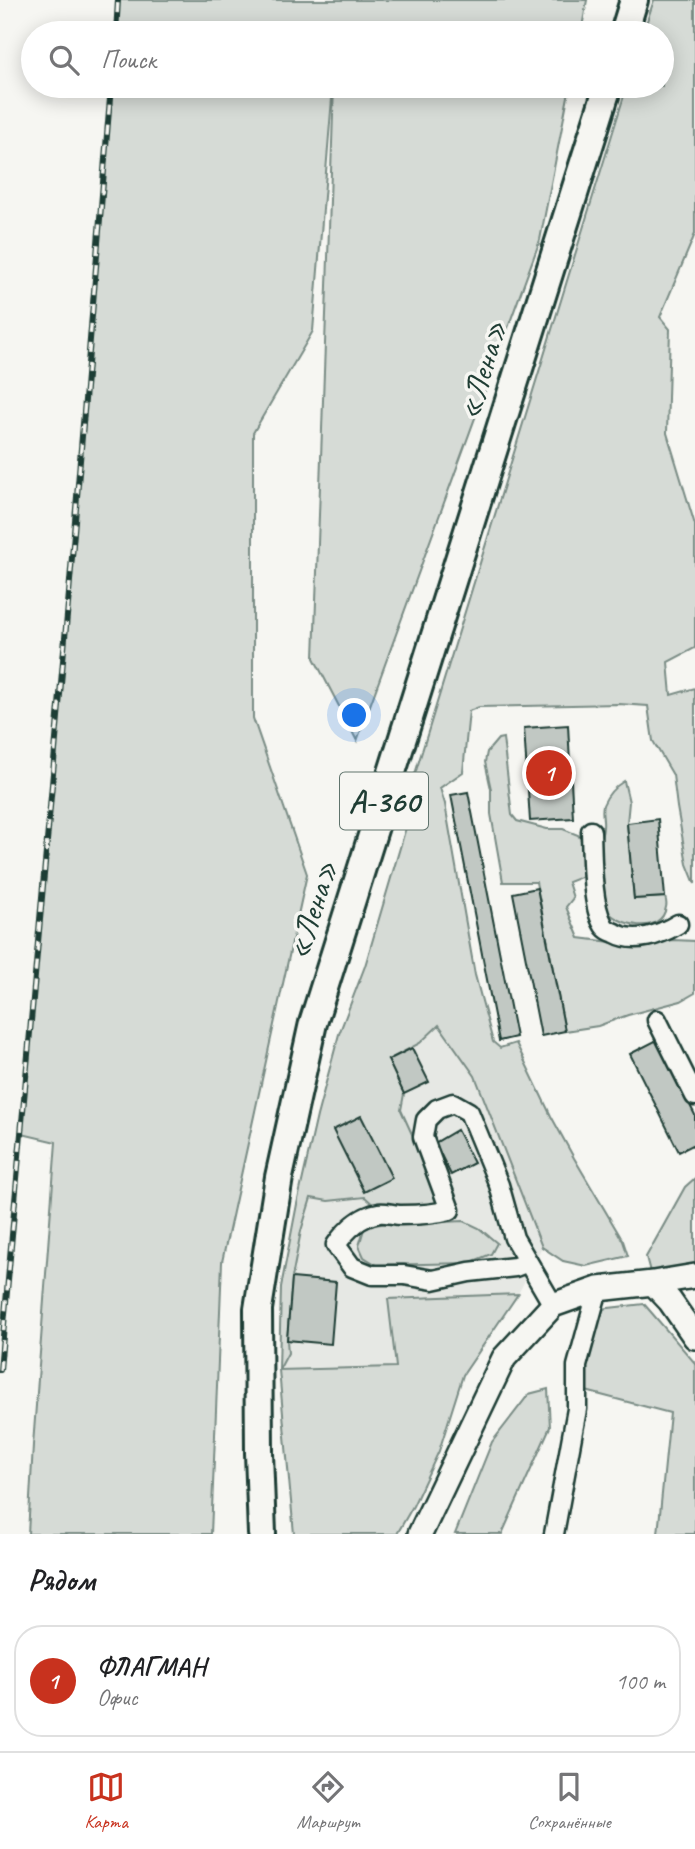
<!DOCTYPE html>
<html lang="ru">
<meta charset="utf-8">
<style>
:root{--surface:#fff;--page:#f2f2f2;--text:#202124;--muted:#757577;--line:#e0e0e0;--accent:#c8321e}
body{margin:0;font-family:Caveat,sans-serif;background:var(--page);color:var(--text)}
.you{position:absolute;left:355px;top:716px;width:24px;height:24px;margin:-18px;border:5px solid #fff;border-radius:50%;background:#1a73e8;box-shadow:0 0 0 10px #1a73e833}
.badge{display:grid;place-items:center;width:46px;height:46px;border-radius:50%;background:var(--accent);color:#fff;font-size:23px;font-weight:700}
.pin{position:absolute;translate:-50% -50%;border:4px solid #fff;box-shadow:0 2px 7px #0006}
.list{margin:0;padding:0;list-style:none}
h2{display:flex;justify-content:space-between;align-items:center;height:91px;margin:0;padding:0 28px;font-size:30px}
h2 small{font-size:23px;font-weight:400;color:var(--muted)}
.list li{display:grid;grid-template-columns:46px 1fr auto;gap:21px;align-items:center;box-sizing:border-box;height:112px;margin:0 14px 14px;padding:0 14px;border:2px solid var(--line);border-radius:28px}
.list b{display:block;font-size:26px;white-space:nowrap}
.list p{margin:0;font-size:23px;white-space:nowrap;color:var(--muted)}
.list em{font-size:23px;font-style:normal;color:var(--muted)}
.icon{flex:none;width:38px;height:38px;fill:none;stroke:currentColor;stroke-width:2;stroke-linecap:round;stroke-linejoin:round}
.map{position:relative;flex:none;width:695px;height:1534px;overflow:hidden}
.search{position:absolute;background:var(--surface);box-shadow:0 4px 18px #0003;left:21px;right:21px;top:21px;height:77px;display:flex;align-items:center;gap:18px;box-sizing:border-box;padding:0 24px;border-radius:38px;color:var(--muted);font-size:26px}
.sheet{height:217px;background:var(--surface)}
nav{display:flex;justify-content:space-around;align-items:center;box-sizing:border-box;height:98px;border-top:2px solid var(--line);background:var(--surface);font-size:19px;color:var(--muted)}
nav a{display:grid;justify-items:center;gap:4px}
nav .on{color:var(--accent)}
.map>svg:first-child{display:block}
.built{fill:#e6e8e4}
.green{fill:#d6dbd6;stroke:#7a8c85;stroke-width:2}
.building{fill:#c1c8c3;stroke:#1f3d34;stroke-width:2}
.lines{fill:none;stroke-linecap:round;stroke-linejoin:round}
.minor-casing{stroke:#1f3d34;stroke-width:23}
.major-casing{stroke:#1f3d34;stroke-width:28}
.highway-casing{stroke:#1f3d34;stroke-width:32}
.minor{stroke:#f6f6f2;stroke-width:18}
.major{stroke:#f6f6f2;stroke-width:23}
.highway{stroke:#f6f6f2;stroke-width:26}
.rail-casing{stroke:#1f3d34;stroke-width:6}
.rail{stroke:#f6f6f2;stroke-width:3.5;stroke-dasharray:10;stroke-linecap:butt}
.labels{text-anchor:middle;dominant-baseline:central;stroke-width:7;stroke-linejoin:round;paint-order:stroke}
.shield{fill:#f6f6f2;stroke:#60746d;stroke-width:2}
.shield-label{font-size:32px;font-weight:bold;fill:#1f3d34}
.street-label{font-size:33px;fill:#1f3d34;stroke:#f6f6f2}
</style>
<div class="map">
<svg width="695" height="1534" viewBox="0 0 695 1534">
<rect width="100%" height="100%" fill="#f6f6f2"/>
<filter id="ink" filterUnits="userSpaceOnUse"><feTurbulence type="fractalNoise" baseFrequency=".0143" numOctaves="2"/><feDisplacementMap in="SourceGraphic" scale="14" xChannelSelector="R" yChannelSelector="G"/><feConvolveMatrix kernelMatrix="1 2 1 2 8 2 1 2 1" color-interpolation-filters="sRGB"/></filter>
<g filter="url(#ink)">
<path class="built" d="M365 966 439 1024 475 1076 542 1247 518 1294 388 1299 396 1367 279 1370 281 1287 297 1204 317 1116 339 1034Z"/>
<path class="green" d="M118 0H587L581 33H116Z
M654 0H695V234L660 317 670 329 667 433 695 525V648L668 662 671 695 695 688V884L687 864 677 807 673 775 653 741 648 706 619 704 479 707 469 711 463 772 440 788 445 804 475 975 493 1042 500 1048 516 1043 551 1116 574 1158 623 1241 628 1256 586 1266 563 1261 542 1247 475 1076 439 1025 420 1043 388 1060 404 1094 401 1110 441 1198 436 1204 376 1207 365 1197 328 1201 311 1198 301 1231 292 1278 287 1340 288 1353 279 1370 396 1367 388 1299 518 1294 463 1375 439 1451 413 1506 397 1534H294L279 1370 281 1287 297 1204 317 1116 339 1034 365 966 412 807 403 813 627 86H662V33H643Z
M111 86H333L313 331 253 433V718L307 874 222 1262 211 1534H28L33 1445 56 1142 22 1134Z
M334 86H570L540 240 357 741 314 658Z
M503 738 512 815 517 821 547 829H563L578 835 586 848V875L568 882 573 898 566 907 579 938 619 943 673 940 695 941V993L681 1001 628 1015 598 1026 565 1031 536 882H503L491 814V789L485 762 487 752 498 739Z
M624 781 629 802 627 823 634 899 665 897C666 900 667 904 666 907 662 936 616 926 605 908 601 902 598 858 599 848 599 841 603 834 603 827 604 820 601 812 603 805 607 795 614 787 624 781Z
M695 1178V1276L653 1283 646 1257 685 1187Z
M464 1221 479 1228 497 1243 491 1254 469 1263 377 1265 364 1257 359 1246 364 1229 374 1225 395 1222 418 1225 442 1222Z
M644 1304 695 1363V1534H658L670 1413 578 1389 600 1309Z
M548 1389 550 1427 502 1534H455L492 1442 529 1394Z"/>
<path class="building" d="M568 725 573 818 530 821 524 728Z
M468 792 516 1037 499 1041 451 795Z
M658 819 665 897 634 899 627 823Z
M537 888 565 1031 541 1036 513 893Z
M657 1040 695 1115V1144L679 1152 630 1054Z
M412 1048 429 1082 404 1094 388 1060Z
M361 1116 392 1178 364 1192 333 1130Z
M457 1130 474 1163 451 1175 435 1143Z
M292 1278 336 1282 331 1344 287 1340Z"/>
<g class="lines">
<g class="minor-casing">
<path id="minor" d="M591 831C592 855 591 903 603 924 605 929 610 931 615 933 635 944 660 935 678 924
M657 1020 695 1096
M528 1262 515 1267 469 1272 433 1280 404 1275H372L352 1267 336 1245C346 1230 361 1216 379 1213 386 1212 394 1215 401 1215 417 1215 435 1214 450 1210L423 1137 426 1120 437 1109 453 1103 469 1112 499 1185 514 1238 553 1305
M554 1534 577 1409V1366L598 1289"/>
</g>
<g class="major-casing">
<path id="major" d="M653 1283 670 1301 695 1337
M420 1534 504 1358 553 1305 598 1289 653 1283 695 1276"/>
</g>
<g class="highway-casing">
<path id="highway" d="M624 33 634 0
M262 1534 259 1453 258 1309 279 1177 313 1023 608 86"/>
</g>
<use href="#minor" class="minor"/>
<use href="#major" class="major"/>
<use href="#highway" class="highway"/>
<g class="rail-casing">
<path id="rail" d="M116 33 118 0
M0 1370 69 593 111 86"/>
</g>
<use href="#rail" class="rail"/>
</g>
</g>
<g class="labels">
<rect class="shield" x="340" y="772.5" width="88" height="57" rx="5"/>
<g class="shield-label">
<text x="384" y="801">А-360</text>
</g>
<g class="street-label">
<text transform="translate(482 370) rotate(-73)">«Лена»</text>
<text transform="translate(312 910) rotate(-72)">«Лена»</text>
</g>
</g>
</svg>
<div class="you"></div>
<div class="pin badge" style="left:549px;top:773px">1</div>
<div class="search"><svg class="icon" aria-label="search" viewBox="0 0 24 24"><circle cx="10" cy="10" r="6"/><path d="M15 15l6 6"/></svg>Поиск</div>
</div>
<section class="sheet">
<h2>Рядом<small></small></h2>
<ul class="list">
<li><span class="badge">1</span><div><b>ФЛАГМАН</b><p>Офис</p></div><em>100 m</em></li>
</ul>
</section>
<nav>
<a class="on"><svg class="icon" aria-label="map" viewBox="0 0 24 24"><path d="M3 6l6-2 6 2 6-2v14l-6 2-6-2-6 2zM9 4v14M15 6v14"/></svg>Карта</a>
<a><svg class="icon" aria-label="directions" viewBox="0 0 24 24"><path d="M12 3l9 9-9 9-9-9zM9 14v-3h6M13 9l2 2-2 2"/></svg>Маршрут</a>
<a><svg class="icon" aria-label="saved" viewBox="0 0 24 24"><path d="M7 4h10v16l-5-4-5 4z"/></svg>Сохранённые</a>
</nav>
